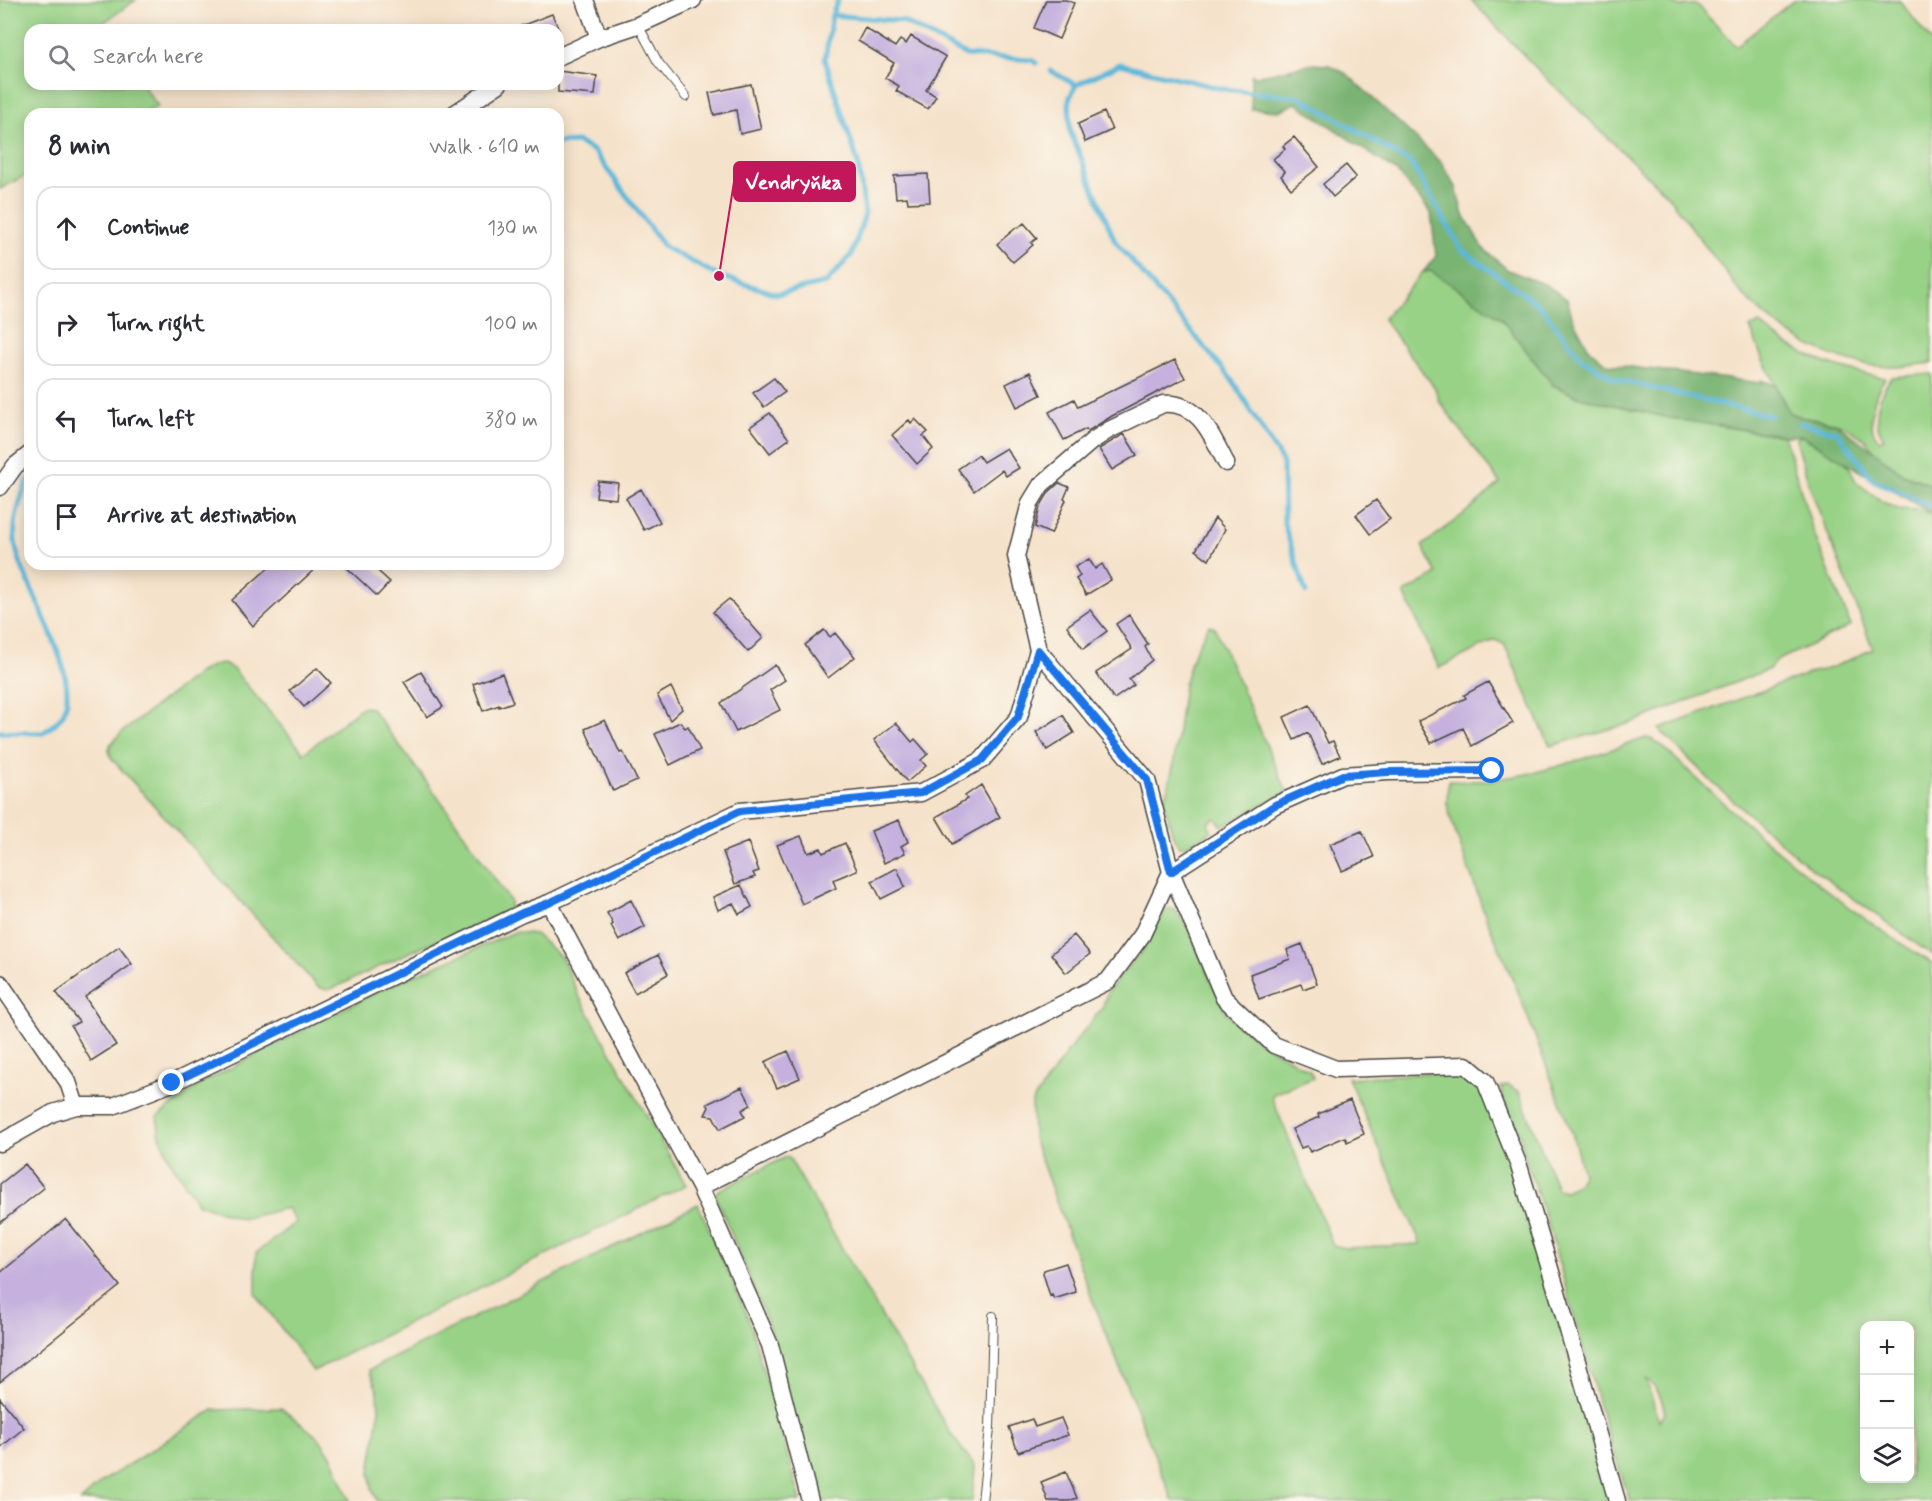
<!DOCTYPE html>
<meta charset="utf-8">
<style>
:root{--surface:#fff;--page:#f2f2f3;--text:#2b2b33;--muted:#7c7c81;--line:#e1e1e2}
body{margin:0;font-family:Mynerve,sans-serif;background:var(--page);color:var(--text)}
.controls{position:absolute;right:18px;bottom:18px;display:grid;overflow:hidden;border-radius:12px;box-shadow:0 3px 15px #0003}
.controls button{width:54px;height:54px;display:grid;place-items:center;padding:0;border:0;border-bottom:2px solid var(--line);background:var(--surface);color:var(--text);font:30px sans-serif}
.stop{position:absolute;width:18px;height:18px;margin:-14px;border:4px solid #1a73e8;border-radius:50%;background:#fff}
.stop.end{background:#1a73e8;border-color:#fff;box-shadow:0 2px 6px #0008}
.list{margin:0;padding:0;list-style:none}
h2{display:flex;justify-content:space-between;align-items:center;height:78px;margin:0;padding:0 24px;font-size:26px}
h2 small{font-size:20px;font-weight:400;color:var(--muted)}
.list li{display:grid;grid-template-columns:39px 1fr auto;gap:18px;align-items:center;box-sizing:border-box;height:84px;margin:0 12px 12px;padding:0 12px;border:2px solid var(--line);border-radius:18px}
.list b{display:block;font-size:22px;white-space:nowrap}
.list em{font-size:20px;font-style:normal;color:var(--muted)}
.icon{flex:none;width:33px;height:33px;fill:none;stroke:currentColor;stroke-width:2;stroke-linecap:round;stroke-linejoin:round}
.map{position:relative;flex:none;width:1932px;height:1501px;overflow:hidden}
.search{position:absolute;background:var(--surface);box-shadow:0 3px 15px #0003;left:24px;top:24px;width:540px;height:66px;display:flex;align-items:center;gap:15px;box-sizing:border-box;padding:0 21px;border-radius:18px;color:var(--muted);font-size:22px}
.panel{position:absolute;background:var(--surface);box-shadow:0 3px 15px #0003;left:24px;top:108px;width:540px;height:462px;border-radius:18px}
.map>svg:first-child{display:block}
.green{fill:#98d286;stroke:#627e58;stroke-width:1.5;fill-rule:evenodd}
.forest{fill:#7ab473;stroke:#52704f;stroke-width:1.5}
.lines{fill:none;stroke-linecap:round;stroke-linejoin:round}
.stream{stroke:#5bb7d9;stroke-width:5}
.building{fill:#c5b0de}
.lane-casing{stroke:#494643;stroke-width:10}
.street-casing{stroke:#494643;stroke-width:19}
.lane{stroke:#fff;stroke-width:8}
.street{stroke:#fff;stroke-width:16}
.route{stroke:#1a73e8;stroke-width:8}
.leader{fill:none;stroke:#c2185b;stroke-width:2}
.callout-dot{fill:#c2185b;stroke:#fbf7ec;stroke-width:2}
.callout{fill:#c2185b;stroke:#c2185b;stroke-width:2}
.callout-label{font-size:21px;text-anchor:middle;font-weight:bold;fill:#fff}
</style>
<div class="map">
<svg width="1932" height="1501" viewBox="0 0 1932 1501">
<rect width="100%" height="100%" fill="#fbf7ec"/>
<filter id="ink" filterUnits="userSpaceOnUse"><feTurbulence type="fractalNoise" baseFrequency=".0167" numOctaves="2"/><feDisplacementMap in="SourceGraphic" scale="12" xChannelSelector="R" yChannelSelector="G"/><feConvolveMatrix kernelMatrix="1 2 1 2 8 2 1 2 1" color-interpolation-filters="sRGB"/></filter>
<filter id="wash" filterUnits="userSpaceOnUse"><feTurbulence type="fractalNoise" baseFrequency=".008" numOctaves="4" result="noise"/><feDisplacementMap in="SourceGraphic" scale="24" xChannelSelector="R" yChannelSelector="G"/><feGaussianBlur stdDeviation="1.35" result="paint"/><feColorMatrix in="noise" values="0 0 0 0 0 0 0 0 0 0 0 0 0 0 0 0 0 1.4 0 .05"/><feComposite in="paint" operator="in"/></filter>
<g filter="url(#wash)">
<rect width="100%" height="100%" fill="#f5e2ca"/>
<path class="green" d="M0 0H136L100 25 103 30H30V84H142L158 106 144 114H30V173L0 189Z
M1471 0H1662L1680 6 1696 4 1736 46 1794 0H1899L1932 42V363C1920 364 1907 367 1895 367 1834 367 1776 333 1737 288L1667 195 1543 75Z
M1431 271 1501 318 1553 385 1576 396 1670 418 1784 436 1813 531 1851 626 1776 661 1769 669 1757 674 1628 724 1550 746 1504 644 1495 640 1439 668 1404 593 1437 574 1422 546 1465 513 1500 483 1439 401 1435 388 1383 319 1423 272Z
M1760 324C1796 356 1838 370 1885 378 1875 392 1863 428 1880 440L1884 438C1870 421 1879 392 1892 377L1932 374V485L1903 474 1875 452 1864 439 1848 428 1835 423 1800 417 1789 412 1762 358 1750 327Z
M1802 436 1842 458 1850 468 1856 482 1883 502 1898 509 1919 510 1932 514V955L1807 865 1713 783 1659 729 1813 672 1831 668 1873 649 1810 488 1797 443V438Z
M1209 625 1215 628 1287 792 1222 826 1215 818 1208 823 1212 832 1185 846H1180L1173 836 1164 801 1173 768 1184 685 1193 655Z
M222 663 233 669 304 753 362 707 371 708 444 805 510 901V907L504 913 408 953 334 988 327 990 318 987 112 759 109 751 110 745 121 733 200 672 213 665Z
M1646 738 1654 740 1662 746C1746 826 1833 903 1932 963V1501H1630L1604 1423 1550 1231 1526 1160 1520 1135 1503 1100 1501 1087 1508 1085 1519 1092 1557 1189 1566 1191 1577 1184 1583 1174 1573 1136 1519 994 1485 915 1451 820 1447 804 1448 781C1517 785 1582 759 1646 738ZM1864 1326H1910V1478H1864ZM1646 1380C1657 1385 1663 1401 1665 1413L1659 1421Z
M1168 908 1175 910 1187 927 1226 1013 1256 1040 1310 1071 1313 1078 1273 1094 1272 1098 1333 1245 1345 1248 1421 1244 1348 1078 1447 1072 1467 1077 1481 1086 1500 1126 1612 1501H1173L1091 1296 1033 1138 1032 1102 1074 1043 1103 1007C1106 983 1134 966 1146 945 1154 932 1157 918 1168 908Z
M515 932 535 934 562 958 579 996 686 1185 313 1371 256 1294V1253L296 1222 287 1208 242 1219 198 1204 170 1161 160 1136 157 1117 202 1083 384 988Z
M788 1156 950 1433 975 1466 972 1501H817L769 1326 715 1194 719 1190Z
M698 1204 749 1320 801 1501H377L372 1488 370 1473 379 1412 378 1392 369 1370Z
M281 1408 319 1438 333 1459 350 1501H81L100 1483 213 1410Z"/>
<path class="forest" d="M1311 64 1329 65 1347 74 1441 162 1456 187 1462 211 1482 247 1508 270 1546 285 1567 299 1573 319 1589 349 1607 364 1761 383V380L1775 385 1789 412 1801 417 1835 423 1875 452 1903 474 1932 485V514L1802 436H1784L1670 418 1576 396 1553 385 1501 318 1431 271 1423 272 1436 256 1431 213 1397 172 1296 103 1279 111 1251 109V75L1257 76Z"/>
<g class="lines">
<path class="stream" d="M832 15 902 21 966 55 1032 60 1036 63
M1051 71 1076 85 1120 64 1223 89 1300 97 1411 163 1462 250 1540 306 1581 358 1615 379 1771 416
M1076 85 1069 99 1070 131 1115 241 1232 380 1283 463 1284 524 1306 593
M558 143 577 142 594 151 664 247 719 276 777 294 826 283 852 254 865 214 858 163 825 60 832 15 838 0
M1800 423 1837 432 1873 480 1932 506
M0 732 43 733C49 728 57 723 61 717 86 682 27 591 17 552 10 527 19 504 27 481L30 478"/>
</g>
<g id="blocks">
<path class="building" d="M1046 0H1066L1074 3 1059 39 1034 28Z
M552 14 559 30H513V29Z
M865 28 895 47 900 40 906 44 911 36 946 57 926 90 936 96 928 109 896 91 899 86 885 78 894 63 858 41Z
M558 71 597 76 595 95 558 92Z
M751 84 761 129 740 134 736 110 714 115 709 93Z
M1104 112 1112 130 1085 142 1078 124Z
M1294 137 1319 167 1291 189 1281 176 1285 172 1273 159 1285 149 1283 146Z
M1346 165 1356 177 1333 197 1323 184Z
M928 174 930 202 908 203 907 197 896 198 894 176Z
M1024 223 1037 238 1031 243 1033 245 1013 262 997 244 1017 227 1018 228Z
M1175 360 1185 378 1112 416 1088 431 1086 429 1064 440 1049 412 1074 399 1078 407Z
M1030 372 1041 395 1017 407 1006 384Z
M774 378 785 392 764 407 753 393Z
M770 413 789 439 770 453 750 427Z
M915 419 928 432 923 436 933 449 917 464 892 435 909 420 911 423Z
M1124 434 1137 455 1112 470 1099 449Z
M1006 448 1019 468 1006 476 1002 470 974 491 958 469 978 455 983 462Z
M598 481 618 483 616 499 596 497Z
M1059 483 1069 487 1064 499 1066 500 1051 534 1035 527 1040 507 1049 492Z
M641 489 660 522 644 530 626 498Z
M1376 500 1390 519 1370 534 1356 515Z
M1215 518 1225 529 1209 560 1196 550Z
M1089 559 1095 569 1102 564 1111 580 1086 595 1076 579 1080 576 1075 567Z
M273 564H320L253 626 232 600Z
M343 564H370L390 582 377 596Z
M729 599 763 638 748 652 713 612Z
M1090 610 1107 631 1083 649 1067 626Z
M1129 615 1148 644 1145 647 1152 660 1129 679 1134 685 1114 699 1096 673 1132 649 1116 624Z
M824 630 830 637 835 633 855 657 828 678 805 645Z
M775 665 785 680 770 690 780 710 736 732 721 703Z
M317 668 331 683 304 707 290 691Z
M421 672 443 707 427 717 404 682Z
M502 673 513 702 499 707V705L483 711 473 684Z
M1488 682 1513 723 1472 746 1463 728 1431 743 1418 721 1466 698 1464 695Z
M671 687 682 709 670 720 657 695Z
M1310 705 1328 743 1333 741 1340 756 1322 764 1308 733 1294 740 1284 717Z
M1063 715 1074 733 1047 750 1036 732Z
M605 720 620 753 623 752 637 780 613 791 585 729Z
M680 722 685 728 688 726 700 750 670 765 655 734Z
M896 723 912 742 915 739 928 754 921 760 926 766 907 782 874 740Z
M981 785 1000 817 952 844 936 817 967 799 965 796Z
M899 820 908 842 901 846 905 853 884 863 871 831Z
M1362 831 1374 857 1342 871 1330 844Z
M801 836 808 853 821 848 823 853 845 843 857 870 833 880 836 888 802 904 777 845Z
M748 842 759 871 753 873 755 877 735 884 723 852Z
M897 868 905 887 881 899 872 881Z
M741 885 752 907 739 914 733 903 718 910 713 897Z
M631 900 645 927 619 941 611 926 613 924 607 913Z
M1074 935 1090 954 1066 973 1051 954Z
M1302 944 1317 984 1303 989 1301 984 1259 999 1250 974 1290 959 1287 950Z
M119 947 132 964 85 997 116 1045 91 1061 71 1026 79 1022 56 992Z
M658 955 668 974 635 993 624 973Z
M788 1051 800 1078 777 1088 765 1062Z
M742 1087 751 1105 742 1110 745 1116 720 1129 713 1116 705 1115 709 1107 707 1104Z
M1350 1100 1364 1134 1347 1142 1345 1137 1310 1152 1307 1146 1301 1148 1292 1129 1319 1117 1318 1114Z
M25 1164 44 1188 0 1223V1184Z
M66 1219 120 1286 0 1382V1273Z
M1066 1263 1076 1292 1054 1299 1052 1295 1050 1296 1043 1273 1044 1270Z
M0 1398 24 1428 0 1448Z
M1061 1418 1068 1435 1018 1452 1009 1427 1032 1419 1035 1427Z
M1066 1472 1077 1498 1069 1501H1048L1041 1482Z"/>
</g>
</g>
<g filter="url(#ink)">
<use href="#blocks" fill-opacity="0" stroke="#494643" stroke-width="1.5"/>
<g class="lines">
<g class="lane-casing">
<path id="lane" d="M638 25 658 62 686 97
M982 1501 990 1428 993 1316"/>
</g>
<g class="street-casing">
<path id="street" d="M599 38 638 25 693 0
M558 57 599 38 585 0
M454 114 499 84
M1226 463C1212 436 1199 401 1163 404L1109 430 1092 441 1041 485 1030 503 1016 556 1038 650 1147 780 1171 872 1275 805 1343 775 1388 772 1492 771
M0 487 15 466 30 454
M549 903 700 1187 770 1345 810 1501
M0 983 68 1082 76 1106
M0 1143 53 1113 76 1106H113L172 1083 522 913 549 903 740 811 921 793 982 760 1019 717 1038 650
M700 1187 1108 981 1142 935 1171 872 1224 998 1274 1045 1336 1069 1466 1065 1485 1081 1519 1166 1560 1302 1617 1501"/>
</g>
<use href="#lane" class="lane"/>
<use href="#street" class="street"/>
</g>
</g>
<g class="lines" filter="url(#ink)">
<path class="route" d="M172 1083 522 913 549 903 740 811 921 793 982 760 1018 717 1038 650 1147 780 1171 872 1275 805 1343 775 1388 772 1492 771"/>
</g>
<path class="leader" d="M719 276L734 182"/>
<circle class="callout-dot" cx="719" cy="276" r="6"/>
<rect class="callout" x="734" y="162" width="121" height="39" rx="6"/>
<g class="callout-label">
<text x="794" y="189">Vendryňka</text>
</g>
</svg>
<div class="controls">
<button>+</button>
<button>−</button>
<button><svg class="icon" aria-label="layers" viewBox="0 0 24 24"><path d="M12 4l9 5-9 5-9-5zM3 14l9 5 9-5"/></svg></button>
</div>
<div class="stop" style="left:1492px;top:771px"></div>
<div class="stop end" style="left:172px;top:1083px"></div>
<div class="search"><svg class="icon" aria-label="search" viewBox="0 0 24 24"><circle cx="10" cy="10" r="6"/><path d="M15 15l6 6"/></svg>Search here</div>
<section class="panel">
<h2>8 min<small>Walk · 610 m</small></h2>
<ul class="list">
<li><svg class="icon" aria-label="ahead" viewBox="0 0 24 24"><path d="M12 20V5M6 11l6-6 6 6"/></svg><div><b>Continue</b></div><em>130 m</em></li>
<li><svg class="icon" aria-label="right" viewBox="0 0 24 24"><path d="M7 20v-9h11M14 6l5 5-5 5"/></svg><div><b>Turn right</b></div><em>100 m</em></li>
<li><svg class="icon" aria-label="left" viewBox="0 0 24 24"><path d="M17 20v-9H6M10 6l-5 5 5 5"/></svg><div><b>Turn left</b></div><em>380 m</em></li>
<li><svg class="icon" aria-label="arrive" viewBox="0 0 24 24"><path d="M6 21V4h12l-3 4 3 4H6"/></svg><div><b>Arrive at destination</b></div></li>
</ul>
</section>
</div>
